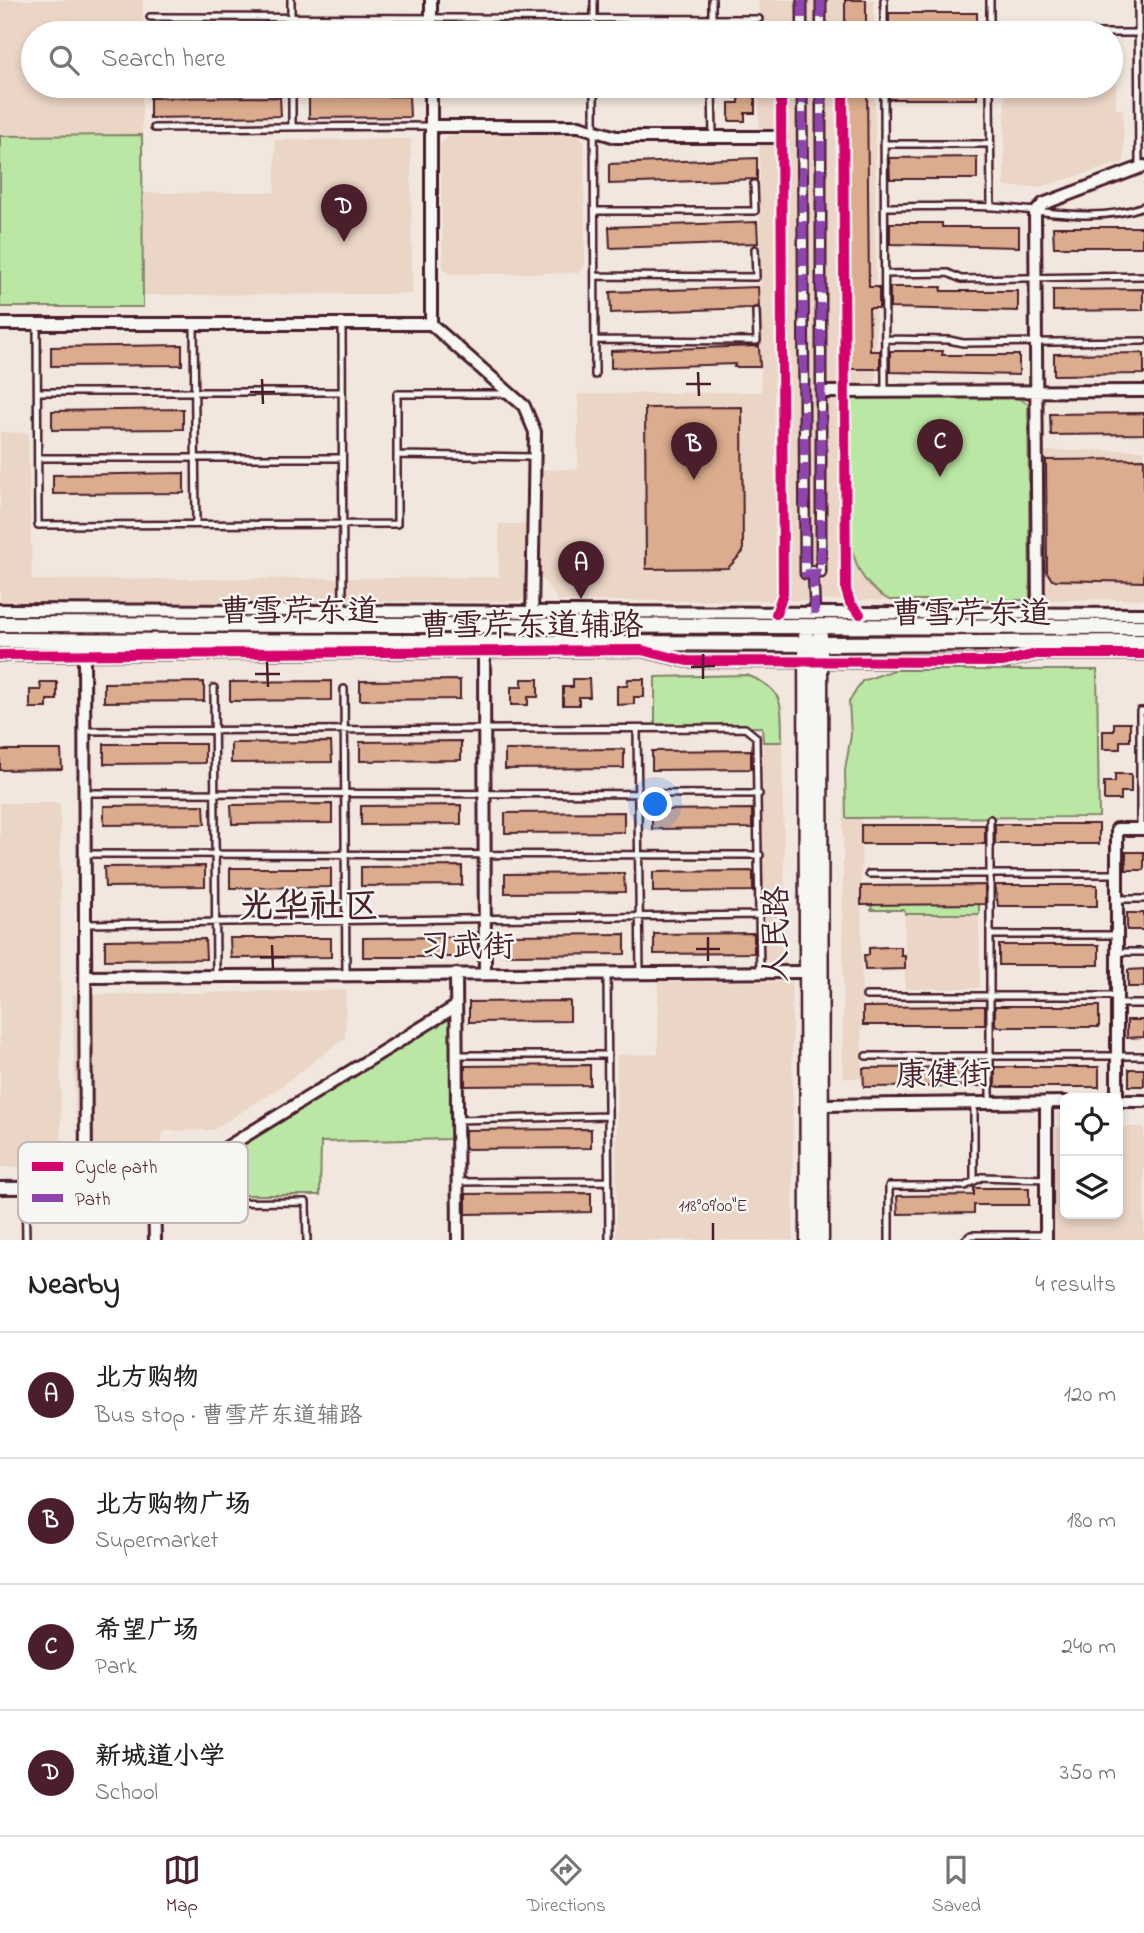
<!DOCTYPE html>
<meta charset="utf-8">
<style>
:root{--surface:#fff;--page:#f6f6f6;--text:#222;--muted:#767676;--line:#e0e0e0;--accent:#4a1f2b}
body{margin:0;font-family:"Indie Flower","LXGW WenKai TC",sans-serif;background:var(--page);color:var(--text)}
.controls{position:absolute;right:21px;bottom:21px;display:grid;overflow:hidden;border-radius:10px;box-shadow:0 4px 10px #0003}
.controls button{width:63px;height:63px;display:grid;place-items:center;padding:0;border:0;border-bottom:2px solid var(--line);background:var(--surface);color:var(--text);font:35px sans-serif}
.you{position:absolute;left:656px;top:805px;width:24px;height:24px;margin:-18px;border:5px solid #fff;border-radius:50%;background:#1a73e8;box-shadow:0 0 0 10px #1a73e833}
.badge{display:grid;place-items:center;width:46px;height:46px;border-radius:50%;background:var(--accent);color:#fff;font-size:23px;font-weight:700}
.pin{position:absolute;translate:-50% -58px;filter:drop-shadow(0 2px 4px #0008)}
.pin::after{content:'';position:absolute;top:37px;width:24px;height:21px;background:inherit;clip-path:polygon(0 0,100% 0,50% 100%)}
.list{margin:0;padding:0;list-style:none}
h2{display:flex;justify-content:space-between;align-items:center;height:91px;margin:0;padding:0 28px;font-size:30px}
h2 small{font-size:23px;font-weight:400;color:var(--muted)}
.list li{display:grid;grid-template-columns:46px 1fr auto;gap:21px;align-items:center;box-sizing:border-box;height:126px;padding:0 28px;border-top:2px solid var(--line)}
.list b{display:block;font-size:26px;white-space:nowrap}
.list p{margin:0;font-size:23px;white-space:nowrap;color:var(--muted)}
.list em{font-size:23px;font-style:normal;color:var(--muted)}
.icon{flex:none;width:38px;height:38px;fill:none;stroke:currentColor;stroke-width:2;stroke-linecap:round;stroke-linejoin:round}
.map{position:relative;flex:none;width:1144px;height:1240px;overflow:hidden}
.search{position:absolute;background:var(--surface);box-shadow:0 4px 10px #0003;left:21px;right:21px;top:21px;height:77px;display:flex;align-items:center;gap:18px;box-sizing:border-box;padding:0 24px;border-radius:38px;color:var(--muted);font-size:26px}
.sheet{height:595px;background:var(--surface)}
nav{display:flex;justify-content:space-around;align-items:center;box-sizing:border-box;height:98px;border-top:2px solid var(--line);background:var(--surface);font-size:19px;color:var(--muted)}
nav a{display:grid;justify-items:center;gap:4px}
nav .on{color:var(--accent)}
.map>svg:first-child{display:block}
.built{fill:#ead5c6}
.green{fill:#bbe7a4;stroke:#828368;stroke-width:2}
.building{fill:#dbac8d;stroke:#4a1f2b;stroke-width:2}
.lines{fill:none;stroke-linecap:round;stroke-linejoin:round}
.service-casing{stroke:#4a1f2b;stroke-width:10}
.pedestrian-casing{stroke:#4a1f2b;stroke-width:13}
.minor-casing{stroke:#4a1f2b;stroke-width:16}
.secondary-casing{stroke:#4a1f2b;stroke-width:19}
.service{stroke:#f6f6f2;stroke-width:5}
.pedestrian{stroke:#f6f6f2;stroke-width:8}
.minor{stroke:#f6f6f2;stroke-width:10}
.secondary{stroke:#f6f6f2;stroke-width:14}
.quiet{stroke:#8e44ad;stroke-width:9;stroke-dasharray:18 9;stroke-linecap:butt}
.cycleway-casing{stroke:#f6f6f2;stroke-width:15}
.cycleway{stroke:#d6006c;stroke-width:10}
.ticks{fill:none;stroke:#4a1f2b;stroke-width:2.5}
.labels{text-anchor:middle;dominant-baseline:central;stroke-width:5;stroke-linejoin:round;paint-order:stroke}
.street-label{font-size:32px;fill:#4a1f2b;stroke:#f6f6f2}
.quarter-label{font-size:35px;font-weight:bold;fill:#4a1f2b;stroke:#f6f6f2}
.key{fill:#f6f6f2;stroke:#c2b6b6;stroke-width:2}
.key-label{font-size:19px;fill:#4a1f2b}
.ticks-label{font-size:18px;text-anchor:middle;fill:#4a1f2b;stroke:#f6f6f2;stroke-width:5;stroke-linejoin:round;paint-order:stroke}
</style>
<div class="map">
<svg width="1144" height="1240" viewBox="0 0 1144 1240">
<rect width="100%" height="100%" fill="#f1e7de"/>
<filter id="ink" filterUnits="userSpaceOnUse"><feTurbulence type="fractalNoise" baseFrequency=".0143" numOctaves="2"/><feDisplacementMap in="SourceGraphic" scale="14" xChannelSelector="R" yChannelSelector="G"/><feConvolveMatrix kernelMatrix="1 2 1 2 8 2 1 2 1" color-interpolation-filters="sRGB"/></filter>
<g filter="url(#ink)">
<path class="built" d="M0 0H143V33H33V86H142V135L0 136Z
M759 0H874V33H759Z
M1111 74H1116V109H1123L1124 162 1040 187H1004L1005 86H1111Z
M759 86H875L876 387 849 388 852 549 875 591 889 600 559 601 539 575V470L578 469V394L761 392Z
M577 134 584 141 585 264 578 273 449 274 443 267 440 144 450 135Z
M411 139 412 294 143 295V193L275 192V140Z
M0 432 28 433 32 580 499 577V524H526L528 588 521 601 0 603Z
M1144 450V599L1046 600 1045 451Z
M763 727V742H782L786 966H762Z
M0 803H60L61 1166 0 1167Z
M843 818H861L862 1078H843Z
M905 914H979L980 988 905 989Z
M658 982H792L793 1240H616L617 1055 658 1054Z
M346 990 345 1038 276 1090 213 1130 164 1131 159 1154 103 1160 75 1116 73 995Z
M1053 1127H1065V1214H1118V1127H1144V1240H1052Z"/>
<path class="green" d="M142 135 143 307H0V136Z
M1018 397 1028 404 1030 600H889C867 587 858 574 852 549L850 398Z
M894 670H1097L1099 817 846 818 845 770 851 735 849 702 862 681Z
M747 675C786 690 781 705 782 742H763L762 727 655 728V677Z
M979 903V914H905L904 910H871L872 904Z
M451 1004V1139L321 1142 320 1195H163L162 1186Z"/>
<path class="building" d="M845 0H866V33H845Z
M889 13H977V33H889Z
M846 86H867L869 287H879V308H869L870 351H880V369H849Z
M889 86H977V99H889Z
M739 95H755V113H745V121H729V103H739Z
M409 96 410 117 309 118V97Z
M280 97 281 116 150 118V98Z
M977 157V179H890L889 158Z
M757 158V179L609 184V164Z
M757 222 758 243 610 248 609 227Z
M890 223H942V227H1019V247L890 244Z
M1053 227H1142V247H1054Z
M758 287 759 307 752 308 611 313 610 292Z
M890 287H942L941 291H1018V311L890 308Z
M1143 289V310L1053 311V290Z
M182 345V365L51 366V347Z
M759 346 760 367H734L735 364 611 368V351Z
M890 351H943L942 355H1019V375L890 372Z
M1144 353V374L1054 375V354Z
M742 407 743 552 728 568 646 569 645 408Z
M183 409V429L52 430V411Z
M1144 413V434L1051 435 1050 414Z
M1144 459V582L1052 580 1047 572 1046 460Z
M184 473V493L53 494V475Z
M522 679H538V697H528V705H511V687H522Z
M573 679H589L590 697H579V705H563V687H573Z
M628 679H644V697H634V704L617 705V686H627Z
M460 680V699L360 700V681Z
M331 681V700L230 701V682Z
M40 682H57V700H47V708H30V690H41Z
M204 682V701L104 702V683Z
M1114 723H1130V741H1120V749H1103V731H1114Z
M461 741V760L360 761V742Z
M331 742 332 762 231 763V743Z
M104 744H205V763L104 764Z
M624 749V768L505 769V750Z
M0 750H61L62 769 0 770Z
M751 750V769L652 770V751Z
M1115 774H1131V792H1121V800H1104V782H1115Z
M332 804V823L232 824 231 805Z
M204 805 205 824 104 825V806Z
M461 805V824L361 825V806Z
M752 809V828L652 829V810Z
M624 812V832L505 833V813Z
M995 824H1099V844H995Z
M861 825H985V844H861Z
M1126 852H1144V870H1126Z
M205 866V886L105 887 104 867Z
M462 866V885L361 886V867Z
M230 868H331V887L230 888Z
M753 871V891L653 892V872Z
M624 873 625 892 505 893V874Z
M985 885V904L861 905V886Z
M995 885H1097V906H998Z
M1127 913H1144V930H1127Z
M754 933V953L654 954V934Z
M625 934V954L506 955V935Z
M464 937V957H363V938Z
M230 938H331V957L231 958Z
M205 939 206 959 105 960V940Z
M999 945H1099V965H999Z
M888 947H901V956H905V969L865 970 864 955H869V948Z
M1144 969V987H1128V970Z
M570 1001V1021L469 1022V1002Z
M982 1006H985V1025H863V1007Z
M995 1006H1099V1027H1000L995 1025Z
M1127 1020H1144V1037L1127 1038Z
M590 1065V1085L465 1086V1066Z
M982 1067 985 1086 864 1087 863 1068Z
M995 1067H1099V1087H999L995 1086Z
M1129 1069H1144V1086H1129Z
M591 1129V1148L465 1149V1130Z
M974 1188H1029V1205H974V1213L898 1214 897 1196 974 1195Z
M591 1193V1212L466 1214V1194Z"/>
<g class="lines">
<g class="service-casing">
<path id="service" d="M291 0V33
M594 0V33
M884 0V33
M990 0V33H1138
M1138 0 1139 168
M150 17 759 19
M712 33V0
M292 86V127
M594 86 595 375
M712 86 713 137
M884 86 885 392
M990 86 991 207
M154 128 431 126
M885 144H990
M885 207C921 207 958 205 994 207 1042 210 1097 224 1144 206
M595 211H755L754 184
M885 274 948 273 961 279 1144 276
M595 276 756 277 755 249
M37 324 38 525 397 524V394H509
M194 324 196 524
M342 324 343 611
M885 339 949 340 963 343 1144 341
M595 340 757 341 756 311
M38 392H342
M397 455 534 457
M38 458H342
M214 688 216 975
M344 689 346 975
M637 729 640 973
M85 731 745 728 756 737 760 972
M86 793 759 794
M990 819V1103
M1140 829V711H1144
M86 854 760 855
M869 874H1117
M1117 899H1144
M86 924 760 915
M990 935H1116
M1117 952H1144
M607 973 609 1240
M866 996H1117
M1117 1004H1144
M456 1055H608
M866 1056H1144
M974 1103V1180
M457 1120 608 1116
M457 1182 608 1181
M25 1188 26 1240
M154 1192 182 1203 306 1202 307 1240
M889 1240V1186H965L982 1177 1046 1179
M965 1240 971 1235H1046"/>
</g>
<g class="pedestrian-casing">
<path id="pedestrian" d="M802 0V33
M821 0V33
M802 86 805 574 821 573V86
M813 571 815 614"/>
</g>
<g class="minor-casing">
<path id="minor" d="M431 0V33
M431 86V324
M431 126H579L616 137H781
M0 324H431L524 406 535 432 532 619
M823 392 1144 391
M0 610 1144 614
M1038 615 1035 213 1043 204 1144 166
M484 652 485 974
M84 654 86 1187
M0 655 641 650 687 661 1003 662 1036 654H1144
M456 974 458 1240
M86 977 806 972
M1117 1098V829H1144
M1118 1101H1144
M1046 1102V1240
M822 1105 1065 1102
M0 1188 141 1187 154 1192
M155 1240 154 1192 455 1007"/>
</g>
<g class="secondary-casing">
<path id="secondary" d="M0 624 1144 627
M806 636 808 1240
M820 636 821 1240
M0 640 820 644 1144 642"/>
</g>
<use href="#service" class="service"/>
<use href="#pedestrian" class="pedestrian"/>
<use href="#minor" class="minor"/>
<use href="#secondary" class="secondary"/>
<path class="quiet" d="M802 0V33
M821 0V33
M802 86 805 574 821 573V86
M813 571 815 614"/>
<g class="cycleway-casing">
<path id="cycleway" d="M843 86 846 590 850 603 860 614
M776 614 783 593 781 86
M0 655 641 650 687 661 1003 662 1036 654H1144"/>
</g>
<use href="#cycleway" class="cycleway"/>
</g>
</g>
<path class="ticks" d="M698 372 699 396M262 379 263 404M686 384H711M250 392H275M703 654V679M267 662 268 687M691 667 715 666M255 674H280M708 937V961M272 945 273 969M696 949H720M260 957H285M713 1223V1240"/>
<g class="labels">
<g class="street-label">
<text x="299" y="613">曹雪芹东道</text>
<text x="971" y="615">曹雪芹东道</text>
<text x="531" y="627">曹雪芹东道辅路</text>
<text transform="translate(778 934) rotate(-90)">人民路</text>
<text x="467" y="948">习武街</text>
<text transform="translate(943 1077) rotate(-1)">康健街</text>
</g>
<g class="quarter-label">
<text x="309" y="908">光华社区</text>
</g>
</g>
<rect x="18" y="1142" width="230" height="81" rx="10" class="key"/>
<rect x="32" y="1162" width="31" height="9" fill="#d6006c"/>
<rect x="32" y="1194" width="31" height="8" fill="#8e44ad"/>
<g class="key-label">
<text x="75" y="1173">Cycle path</text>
<text x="75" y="1205">Path</text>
</g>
<g class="ticks-label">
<text x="713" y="1211">118°09'00"E</text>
</g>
</svg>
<div class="controls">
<button><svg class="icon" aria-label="locate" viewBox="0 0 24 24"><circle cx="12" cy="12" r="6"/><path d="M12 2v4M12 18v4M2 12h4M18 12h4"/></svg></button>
<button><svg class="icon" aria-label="layers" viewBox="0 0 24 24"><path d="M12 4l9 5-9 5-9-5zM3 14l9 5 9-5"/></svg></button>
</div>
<div class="you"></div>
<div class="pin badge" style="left:581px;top:599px">A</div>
<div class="pin badge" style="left:694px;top:480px">B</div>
<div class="pin badge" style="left:940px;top:477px">C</div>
<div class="pin badge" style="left:344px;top:242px">D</div>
<div class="search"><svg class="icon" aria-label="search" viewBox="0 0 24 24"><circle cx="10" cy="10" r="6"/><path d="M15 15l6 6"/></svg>Search here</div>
</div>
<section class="sheet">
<h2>Nearby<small>4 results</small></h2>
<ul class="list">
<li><span class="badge">A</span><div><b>北方购物</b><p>Bus stop · 曹雪芹东道辅路</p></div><em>120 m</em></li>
<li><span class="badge">B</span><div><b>北方购物广场</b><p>Supermarket</p></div><em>180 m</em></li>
<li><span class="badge">C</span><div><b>希望广场</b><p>Park</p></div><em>240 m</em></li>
<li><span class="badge">D</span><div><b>新城道小学</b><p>School</p></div><em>350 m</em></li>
</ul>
</section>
<nav>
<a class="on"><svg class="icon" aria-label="map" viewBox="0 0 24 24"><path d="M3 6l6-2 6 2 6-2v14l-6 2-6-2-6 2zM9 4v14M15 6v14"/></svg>Map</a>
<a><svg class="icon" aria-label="directions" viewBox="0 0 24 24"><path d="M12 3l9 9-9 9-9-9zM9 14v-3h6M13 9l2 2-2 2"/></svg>Directions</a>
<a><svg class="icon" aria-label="saved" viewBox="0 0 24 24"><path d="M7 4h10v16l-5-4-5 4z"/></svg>Saved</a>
</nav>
